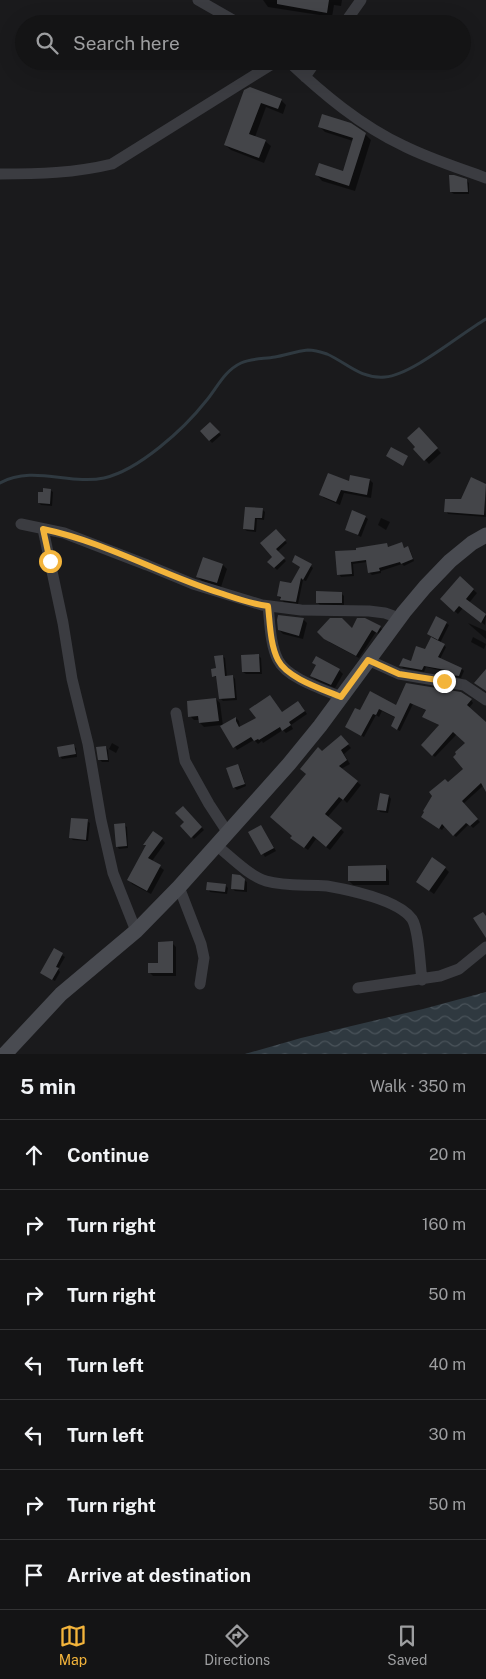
<!DOCTYPE html>
<meta charset="utf-8">
<style>
:root{--surface:#141415;--page:#1d1d1e;--text:#f1f3f6;--muted:#9d9ea0;--line:#333334;--accent:#f3b43b}
body{margin:0;font-family:"Public Sans",sans-serif;background:var(--page);color:var(--text)}
.stop{position:absolute;width:15px;height:15px;margin:-11px;border:4px solid #f3b43b;border-radius:50%;background:#fff}
.stop.end{background:#f3b43b;border-color:#fff;box-shadow:0 1px 5px #0008}
.list{margin:0;padding:0;list-style:none}
h2{display:flex;justify-content:space-between;align-items:center;height:65px;margin:0;padding:0 20px;font-size:21px}
h2 small{font-size:16px;font-weight:400;color:var(--muted)}
.list li{display:grid;grid-template-columns:32px 1fr auto;gap:15px;align-items:center;box-sizing:border-box;height:70px;padding:0 20px;border-top:1px solid var(--line)}
.list b{display:block;font-size:19px;white-space:nowrap}
.list em{font-size:16px;font-style:normal;color:var(--muted)}
.icon{flex:none;width:28px;height:28px;fill:none;stroke:currentColor;stroke-width:2;stroke-linecap:round;stroke-linejoin:round}
.map{position:relative;flex:none;width:486px;height:1054px;overflow:hidden}
.search{position:absolute;background:var(--surface);box-shadow:0 5px 20px #0002;left:15px;right:15px;top:15px;height:55px;display:flex;align-items:center;gap:12px;box-sizing:border-box;padding:0 18px;border-radius:28px;color:var(--muted);font-size:19px}
.sheet{height:555px;background:var(--surface)}
nav{display:flex;justify-content:space-around;align-items:center;box-sizing:border-box;height:70px;border-top:1px solid var(--line);background:var(--surface);font-size:14px;color:var(--muted)}
nav a{display:grid;justify-items:center;gap:2px}
nav .on{color:var(--accent)}
.map>svg:first-child{display:block}
.water{fill:url(#water-waves)}
.shadow{fill:#0007}
.lines{fill:none;stroke-linecap:round;stroke-linejoin:round}
.stream{stroke:#2f3940;stroke-width:3}
.building{fill:#444549}
.street{stroke:#3b3c41;stroke-width:11}
.secondary{stroke:#494b51;stroke-width:15}
.route{stroke:#f3b43b;stroke-width:6}
</style>
<div class="map">
<svg width="486" height="1054" viewBox="0 0 486 1054">
<defs>
<pattern id="water-waves" width="16" height="10" patternUnits="userSpaceOnUse" patternTransform="scale(1.25)"><rect width="16" height="10" fill="#2f3940"/><path d="M0 5q4-4 8 0t8 0" fill="none" stroke="#4a535a"/></pattern>
</defs>
<rect width="100%" height="100%" fill="#1a1a1c"/>
<path class="water" d="M486 992V1054H245L301 1038 423 1009Z"/>
<path class="shadow" d="M263 0H342L341 6 334 5 332 17 268 7Z
M245 91 281 100 286 105 283 114 266 107 255 137 265 141 271 146 264 163 231 150 225 145Z
M320 127 365 134 371 140 355 191 322 181 317 175 344 172 353 141 325 132Z
M466 180 469 183V194H454L451 192Z
M210 423 221 435 212 443 202 431Z
M419 429 441 453 429 464 415 449 417 447Z
M351 477 370 480 373 483 371 498 344 493 340 505 324 498 321 495 350 483Z
M485 482 486 517 448 514 446 511 483 485Z
M50 490 53 492 52 506 41 505 39 503Z
M262 509 265 512 264 520 257 519 256 532 247 531 244 529Z
M365 517 368 519 361 537 346 529Z
M381 518 390 522 386 530 378 525Z
M275 530 287 543 277 552 286 561 277 570 269 562 274 557Z
M401 543 405 549 407 548 410 550 414 561 404 566 402 564 381 571V573L372 575 369 572 367 562 353 564 354 576 341 577 339 574 358 551 386 544 389 548Z
M223 565 227 569 221 587 202 581 198 577Z
M311 566 313 568 306 581 303 580 298 604 284 602 278 596Z
M460 578 477 593 469 603 486 616 485 625 463 608 458 614 441 599Z
M342 594 344 596V605H320L317 602Z
M437 618 449 625 440 643 446 647 440 659 462 669 464 671 461 678 448 676 446 674 447 672 426 667 424 672 403 668 401 666 412 662 426 651 433 637 429 634Z
M303 619 307 623 303 639 283 634 279 630Z
M365 620 384 630 381 635 376 632 359 658 329 642 353 630Z
M468 623 486 631V639L471 626Z
M473 637 486 644 484 649 471 642Z
M222 656 225 658 227 677 233 676 235 679 237 700 223 701 220 698 218 678 213 676 218 669Z
M259 656 261 658 262 674H246L243 672Z
M339 670 343 674 335 688 316 680 312 676Z
M407 684 471 700 473 703 469 708 486 723V786L484 785 463 804 480 822 473 828 469 824 456 837 445 826 442 830 425 819 449 784 465 769 466 743 457 734 435 757 422 745 440 726 424 717 427 711 413 704 400 731 394 728 396 718 382 711 379 717 376 715 364 737 346 727 360 712 371 692 396 707Z
M216 699 220 703 223 726 236 718 239 721 240 728 258 719 282 713 301 705 307 714 291 725 293 729 286 733 283 730 263 743 262 741 258 744 254 740 237 750 221 725 204 727 200 723V720H194L190 716Z
M344 740 351 748 344 754 350 764 341 769 361 785 347 803 343 799 327 818 344 832 330 850 316 839 308 850 295 841 307 775 322 752Z
M112 743 119 747 116 753 109 749Z
M73 746 76 748 77 757 62 759 60 756Z
M106 747 108 750 109 762H102L100 760Z
M237 766 240 768 246 786 237 790 234 787Z
M389 796 391 799 388 813 380 812 378 809Z
M183 807 204 830 194 839 182 826 185 822Z
M87 821 90 823 88 841 73 840 70 837Z
M124 825 127 827 128 848 119 849 117 846Z
M263 829 276 851 265 857 250 833Z
M162 839 165 843 152 861 164 870 151 894 132 884 129 880 147 847 145 845Z
M385 866 389 871V885H353L349 881Z
M445 868 449 872 434 894 417 882Z
M244 880 247 882V892L235 891 232 888Z
M225 885 228 888 227 894 210 892 208 889Z
M172 943 176 947V976H153L149 972 159 965Z
M54 950 65 957 58 969 60 972 55 981 44 975Z"/>
<g class="lines">
<path class="stream" d="M0 483C32 465 70 485 104 478 139 470 184 429 206 401 217 388 224 371 241 363 252 358 264 359 275 357 286 355 297 351 308 350 314 350 321 352 327 354 347 363 360 379 385 377 412 375 460 334 486 319"/>
</g>
<path class="building" d="M277 0H329L327 13 277 4Z
M250 87 282 99 278 109 261 103 249 134 266 140 259 158 224 145 244 90Z
M322 114 351 123 366 133 349 186 315 175 319 163 343 171 353 138 318 127Z
M449 175H454L467 179 468 192H450Z
M210 422 220 432 209 441 200 431Z
M419 427 438 448 424 461 413 449 415 447 407 438Z
M391 447 408 456 403 466 386 456Z
M328 473 349 481 350 475 370 479 367 495 341 490 336 502 319 495Z
M471 477 486 484 484 515 444 512 445 499H461Z
M43 488 51 489 50 504 38 503V492H43Z
M245 507 263 508 262 518H255L254 530 243 529Z
M352 510 366 516 358 535 345 530Z
M276 529 286 540 276 549 285 558 274 568 267 562 272 557 260 543Z
M402 542 404 548 408 546 413 559 401 564 400 562 379 568 380 571 368 573 366 560 351 562 352 574 337 575 335 551 356 550V548L387 543 388 547Z
M295 555 312 564 303 580 301 578 296 602 280 600 281 597 277 596 280 581 291 583 300 567 292 562Z
M203 557 223 564 217 583 196 577Z
M460 576 474 589 466 599 486 614 481 623 459 606 454 612 440 599Z
M316 591 342 592V603H316Z
M278 615 304 618 299 636 278 630 277 620Z
M436 616 447 622 438 640 427 634Z
M330 618H342L352 628 357 618H365L381 626 377 633 372 630 356 656 324 639 317 632Z
M431 637 445 644 438 657 462 668 459 676 444 674 446 670 424 666 422 670 399 666 403 658 411 661 416 646 425 649Z
M259 654 260 672H242L241 655Z
M223 655 225 676 233 675 235 698 219 699 216 676 212 677 211 669 216 668 214 656Z
M316 656 340 669 331 685 310 676 316 665 312 663Z
M486 669V691L474 683Z
M406 683 461 692 472 699 467 705 486 722V792L481 783 462 801 478 819 470 826 466 823 453 836 442 824 439 829 421 817 424 812 423 811 432 796 429 792 445 779 448 782 463 769 453 757 456 754 455 752 465 743 453 732 432 756 421 745 439 725 422 717 426 710 410 703 397 730 391 726 395 717 379 709 376 715 373 714 361 736 345 727 355 708 360 710 370 691 396 705Z
M270 695 282 712 298 701 305 711 289 722 291 725 282 731 280 727 259 740 258 739 254 741 251 737 233 748 220 726 236 717V721L239 727 256 718 249 709Z
M216 698 219 721 199 723 198 716 188 717 187 701Z
M341 735 349 744 341 750 347 760 339 766 358 781 343 800 339 797 325 814 342 828 326 847 313 836 304 848 290 838 292 836 270 817 306 774 300 769 318 747 322 751Z
M74 744 76 754 59 757 57 747Z
M106 746 108 760H98L96 747Z
M238 764 245 784 233 788 226 768Z
M380 793 389 795 386 811 377 810Z
M183 806 202 827 191 838 180 826 184 822 175 813Z
M71 818 88 819 86 840 69 838Z
M125 823 127 846 116 847 114 824Z
M261 825 274 848 261 855 248 832Z
M153 831 163 838 148 858 161 865 147 891 127 880 146 845H143Z
M432 857 446 867 429 891 416 882Z
M386 865V881H348V866Z
M232 874 240 875 245 879 244 890 231 889Z
M207 882 226 884 225 892 206 890Z
M483 912 486 916V938L473 918Z
M173 941V973H148V963H158V942Z
M54 948 63 953 56 967 59 968 52 980 40 973Z"/>
<g class="lines">
<path class="street" d="M198 0 240 24
M344 24 361 0
M288 61C323 94 361 126 404 146 430 159 459 168 486 178
M305 77 316 61
M0 174C38 174 75 173 112 164L277 61
M21 524 64 533 147 565 193 584 262 605 301 610 369 611 385 613 399 618
M43 529 63 623 72 679 88 744 101 820 113 873 136 931
M268 606C270 623 270 644 278 660 287 678 322 689 341 697
M368 660 399 674 464 685 486 700
M176 713 185 761 209 804 228 833
M216 845C230 856 249 876 266 881 286 887 307 884 327 886 350 890 398 900 412 919 419 930 420 966 422 980
M179 887 201 944 204 958 200 984
M358 988 440 976 459 969 486 947"/>
<path class="secondary" d="M5 1054 61 994 136 931 179 887 289 764 320 726 404 612 425 587 450 561 472 543 486 535"/>
</g>
<g class="lines">
<path class="route" d="M50 561 43 529C105 542 160 574 220 593 235 598 251 604 268 606 270 623 270 644 278 660 287 678 322 689 341 697L368 660 399 674 444 681"/>
</g>
</svg>
<div class="stop" style="left:50px;top:561px"></div>
<div class="stop end" style="left:444px;top:681px"></div>
<div class="search"><svg class="icon" aria-label="search" viewBox="0 0 24 24"><circle cx="10" cy="10" r="6"/><path d="M15 15l6 6"/></svg>Search here</div>
</div>
<section class="sheet">
<h2>5 min<small>Walk · 350 m</small></h2>
<ul class="list">
<li><svg class="icon" aria-label="ahead" viewBox="0 0 24 24"><path d="M12 20V5M6 11l6-6 6 6"/></svg><div><b>Continue</b></div><em>20 m</em></li>
<li><svg class="icon" aria-label="right" viewBox="0 0 24 24"><path d="M7 20v-9h11M14 6l5 5-5 5"/></svg><div><b>Turn right</b></div><em>160 m</em></li>
<li><svg class="icon" aria-label="right" viewBox="0 0 24 24"><path d="M7 20v-9h11M14 6l5 5-5 5"/></svg><div><b>Turn right</b></div><em>50 m</em></li>
<li><svg class="icon" aria-label="left" viewBox="0 0 24 24"><path d="M17 20v-9H6M10 6l-5 5 5 5"/></svg><div><b>Turn left</b></div><em>40 m</em></li>
<li><svg class="icon" aria-label="left" viewBox="0 0 24 24"><path d="M17 20v-9H6M10 6l-5 5 5 5"/></svg><div><b>Turn left</b></div><em>30 m</em></li>
<li><svg class="icon" aria-label="right" viewBox="0 0 24 24"><path d="M7 20v-9h11M14 6l5 5-5 5"/></svg><div><b>Turn right</b></div><em>50 m</em></li>
<li><svg class="icon" aria-label="arrive" viewBox="0 0 24 24"><path d="M6 21V4h12l-3 4 3 4H6"/></svg><div><b>Arrive at destination</b></div></li>
</ul>
</section>
<nav>
<a class="on"><svg class="icon" aria-label="map" viewBox="0 0 24 24"><path d="M3 6l6-2 6 2 6-2v14l-6 2-6-2-6 2zM9 4v14M15 6v14"/></svg>Map</a>
<a><svg class="icon" aria-label="directions" viewBox="0 0 24 24"><path d="M12 3l9 9-9 9-9-9zM9 14v-3h6M13 9l2 2-2 2"/></svg>Directions</a>
<a><svg class="icon" aria-label="saved" viewBox="0 0 24 24"><path d="M7 4h10v16l-5-4-5 4z"/></svg>Saved</a>
</nav>
